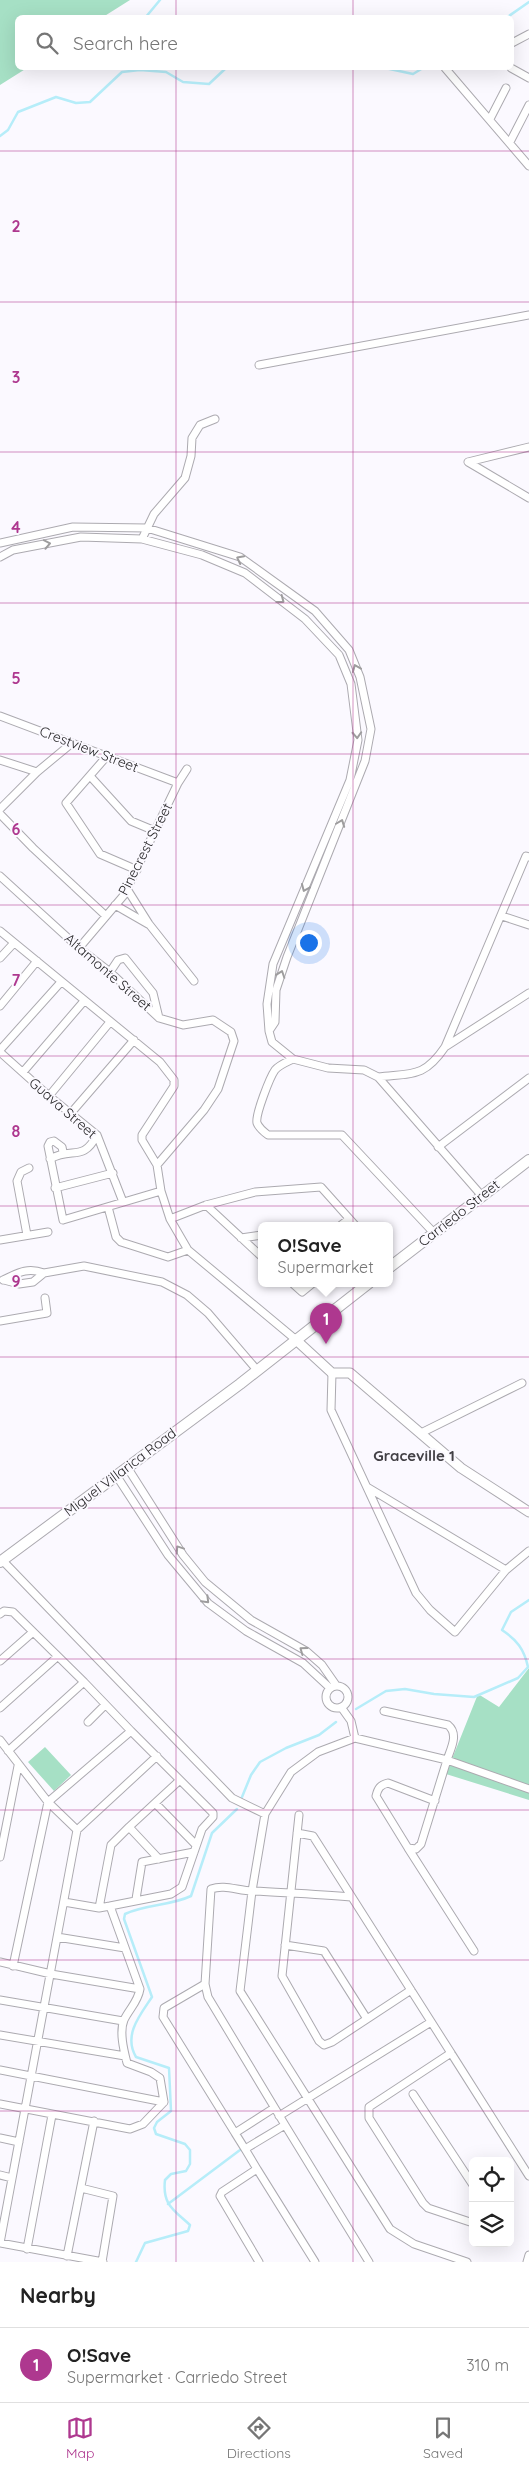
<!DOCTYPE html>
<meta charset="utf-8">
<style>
:root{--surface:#fff;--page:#f2f2f2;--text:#222;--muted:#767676;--line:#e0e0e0;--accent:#ae388f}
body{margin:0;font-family:Quicksand,sans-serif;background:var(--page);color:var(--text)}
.controls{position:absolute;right:15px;bottom:15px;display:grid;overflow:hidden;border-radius:8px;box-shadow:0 5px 20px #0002}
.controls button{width:45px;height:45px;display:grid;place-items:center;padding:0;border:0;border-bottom:1px solid var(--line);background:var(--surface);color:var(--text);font:25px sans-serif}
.you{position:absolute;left:308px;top:942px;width:18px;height:18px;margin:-12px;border:4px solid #fff;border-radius:50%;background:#1a73e8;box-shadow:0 0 0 8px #1a73e833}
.badge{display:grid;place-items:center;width:32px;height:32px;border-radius:50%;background:var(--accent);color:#fff;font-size:16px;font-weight:700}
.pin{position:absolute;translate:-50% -41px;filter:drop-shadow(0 1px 2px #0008)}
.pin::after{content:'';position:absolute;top:26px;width:18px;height:15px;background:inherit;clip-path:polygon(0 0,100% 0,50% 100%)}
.popup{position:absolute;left:258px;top:1222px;width:135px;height:65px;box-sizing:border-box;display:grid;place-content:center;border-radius:8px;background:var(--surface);filter:drop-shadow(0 1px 4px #0005);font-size:16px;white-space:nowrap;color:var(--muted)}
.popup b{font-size:19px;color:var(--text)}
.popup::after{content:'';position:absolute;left:50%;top:100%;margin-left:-10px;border:10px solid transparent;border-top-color:var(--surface)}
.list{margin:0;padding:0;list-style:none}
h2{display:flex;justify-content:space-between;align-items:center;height:65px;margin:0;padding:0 20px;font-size:21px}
h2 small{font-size:16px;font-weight:400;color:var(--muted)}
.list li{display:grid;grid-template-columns:32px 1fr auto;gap:15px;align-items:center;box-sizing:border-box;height:75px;padding:0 20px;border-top:1px solid var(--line)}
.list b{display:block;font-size:19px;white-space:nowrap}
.list p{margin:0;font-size:16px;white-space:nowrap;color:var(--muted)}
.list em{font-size:16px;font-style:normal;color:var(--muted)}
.icon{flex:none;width:28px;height:28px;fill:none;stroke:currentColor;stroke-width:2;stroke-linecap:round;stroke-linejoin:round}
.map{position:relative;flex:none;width:529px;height:2262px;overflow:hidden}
.search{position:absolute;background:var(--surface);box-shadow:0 5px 20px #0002;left:15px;right:15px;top:15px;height:55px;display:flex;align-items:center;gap:12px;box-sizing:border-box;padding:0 18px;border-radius:8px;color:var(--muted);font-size:19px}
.sheet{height:140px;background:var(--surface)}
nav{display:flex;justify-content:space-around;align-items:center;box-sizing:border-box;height:70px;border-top:1px solid var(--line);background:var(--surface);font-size:14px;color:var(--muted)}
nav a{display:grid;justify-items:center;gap:2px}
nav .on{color:var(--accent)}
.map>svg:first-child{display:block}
.green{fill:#a6e0c5}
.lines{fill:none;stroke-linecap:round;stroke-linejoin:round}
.stream{stroke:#b6edf9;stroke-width:2.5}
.minor-casing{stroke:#acaab0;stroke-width:9}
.tertiary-casing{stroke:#acaab0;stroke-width:11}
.secondary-casing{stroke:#acaab0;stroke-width:12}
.minor{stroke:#fff;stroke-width:7}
.tertiary{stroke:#fff;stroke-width:9}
.secondary{stroke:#fff;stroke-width:10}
.oneway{stroke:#9e9d9e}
.grid{fill:none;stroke:#ae388f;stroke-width:1;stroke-opacity:0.55}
.labels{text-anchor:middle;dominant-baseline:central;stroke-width:4;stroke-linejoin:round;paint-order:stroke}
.street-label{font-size:14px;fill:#272628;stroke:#fbf9ff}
.neighbourhood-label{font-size:15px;font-weight:bold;fill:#434146;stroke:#fbf9ff}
.grid-label{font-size:16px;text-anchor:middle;font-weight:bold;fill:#ae388f;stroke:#fbf9ff;stroke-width:4;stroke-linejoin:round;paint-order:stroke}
</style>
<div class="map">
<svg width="529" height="2262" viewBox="0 0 529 2262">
<rect width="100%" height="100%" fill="#fbf9ff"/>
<path class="green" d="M0 0H130L103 17 18 18V68H27L0 85Z
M529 1668V1800L446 1774 478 1694 499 1707Z
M45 1747 71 1775 54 1791 28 1762Z"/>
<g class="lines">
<path class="stream" d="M145 18 160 0
M506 18 529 2
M385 68 413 74 423 68
M0 136 8 130 18 112 56 97 76 103 90 102 122 72 140 70 166 72 183 82 209 84 226 68
M356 1709 386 1691 405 1689 434 1694 474 1697 518 1678 528 1667C524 1649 517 1640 502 1630L511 1612 529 1600
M242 1797 251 1775 260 1762 286 1748 319 1735 336 1722
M168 2204 240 2150
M136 2262 145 2243 188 2231 190 2225C174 2210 162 2205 165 2180L171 2174 186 2171 190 2164V2150L185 2144 156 2134 154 2128 157 2122 171 2111 169 2068 136 2057C123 2035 140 2015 152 1997L124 1919 125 1914C146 1904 170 1906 191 1896L212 1833 237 1809"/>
<g class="minor-casing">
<path id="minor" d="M512 43 529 34
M445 68 529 166
M511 68 529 78
M490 119 506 88
M510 142 529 105
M259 365 529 315
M468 462 529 498
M468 462 529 447
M142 539 154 514 185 478 191 456 192 438 200 425 215 419
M0 543 73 527 147 528 240 557 315 611 349 650 360 677 371 729 365 761 287 957 276 990 275 1022 269 1031 272 1042 293 1059 328 1068 364 1070 378 1077 482 1196
M0 557 13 550 81 537 142 539 202 555 245 573 305 619 339 655 351 684 358 740 350 780 273 964 267 1004 269 1031
M0 716 178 783
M107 756 66 803 100 854 137 870
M0 760 37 772
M90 776 131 821 155 831
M0 809 37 772 72 743
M0 814 33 848 106 916
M0 876 79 948 110 972 159 1018 183 1025 213 1020 231 1032 234 1041 218 1089 204 1110 157 1165 161 1191 170 1219 188 1250 295 1339
M127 889 149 924 194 981
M115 905 148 924
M502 916 529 925
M0 931 160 1062 174 1080V1086L142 1135V1140L157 1165
M79 948 124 895 178 783 187 769
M0 958 13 944
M110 972 118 960 125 958 153 993 159 1018
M0 1006 37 961
M445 1047 529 993
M0 1050 61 982
M0 1052 49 1096 97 1135 123 1202
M293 1059C287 1062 279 1065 275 1070 270 1077 255 1115 257 1123 259 1128 264 1132 268 1135H342L434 1233
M23 1072 84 1001
M378 1077C412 1073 424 1078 445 1047L526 856 529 857
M49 1096 110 1022
M71 1113 134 1040
M438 1147 529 1078
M63 1152 62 1147 54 1141 50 1142 48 1146 63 1220 161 1191
M50 1159C73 1146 82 1163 97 1135
M55 1188 113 1173
M206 1205 262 1257
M108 1207 116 1237 121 1242 168 1257 188 1250
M170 1219 206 1205 255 1192 321 1187 355 1225
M341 1225 349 1219
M27 1235 17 1181 21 1172 29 1168
M241 1238 262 1235
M0 1240 48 1232
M3 1280C18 1273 27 1267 44 1273
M4 1280 19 1284 33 1282 44 1273 84 1266 162 1282 187 1295 208 1313 257 1370
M292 1283 302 1292 313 1283
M0 1321 47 1313 45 1298
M332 1373 331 1410 416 1593 430 1610 455 1632 506 1570 529 1551
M421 1433 522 1383
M127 1467 183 1555 205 1582 251 1620 306 1651 322 1665 336 1685
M116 1475 168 1555 208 1603 246 1631 303 1663 330 1688
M367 1487 506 1570
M2 1560 232 1798 265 1814
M0 1614 4 1611 13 1612 84 1682
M0 1661 33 1632
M326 1697a11 11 0 1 1 22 0a11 11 0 1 1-22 0Z
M341 1707 351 1721 355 1738
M0 1708 57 1657
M384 1711 448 1725C459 1734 451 1748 447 1760L355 1738 318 1752 291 1772 265 1814 252 1891 240 1991 390 2229 414 2244 467 2262
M88 1722 105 1705
M0 1740 48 1802 77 1830 0 2243 103 2262
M8 1751 84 1682 131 1731 48 1802 13 1966
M156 1804 196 1845
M299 1815 282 1976 319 2041 324 2045 332 2042 411 1990
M129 1827 180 1780
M77 1830 157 1756
M297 1833 313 1836 451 2053
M408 1848 376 1796C378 1788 380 1785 388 1783L435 1801
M0 1857 18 1766
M136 1899 142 1862 194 1852
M64 1902 99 1908 110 1906
M99 1908 111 1845 129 1827 159 1859
M57 1937 125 1948
M285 1945 324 1951 367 2019
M474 1951 408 1848 416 1849 421 1844 447 1760 529 1789
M0 1962 51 1974 140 1989
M205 1984 164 2008 163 2017 235 2133 274 2108
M0 2000 123 2021
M0 2035 125 2056
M0 2070 164 2102
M413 2094 473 2185
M0 2104 130 2129 143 2124 164 2102 160 2078 151 2072 127 2063C124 2051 119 2032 124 2020 129 2009 138 2002 140 1989L110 1906 171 1894 182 1887 202 1829 213 1817V1813L131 1731
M279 2116 431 2022
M285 2125 369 2262
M235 2133 245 2149 285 2125 208 1997 205 1984 211 1889C225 1884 238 1891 253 1891 286 1893 319 1894 351 1897
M0 2138 19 2142
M245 2149 257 2169 222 2192 220 2196 259 2262
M257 2169 315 2262
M0 2175 12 2178
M81 2188 113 2196 102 2262
M473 2223 428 2208 423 2203 369 2118V2107L451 2053 529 2176
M27 2249 52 2115
M67 2256 94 2121
M527 2262 529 2255"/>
</g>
<g class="tertiary-casing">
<path id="tertiary" d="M295 1339 332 1373H350L461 1468 529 1512"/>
</g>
<g class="secondary-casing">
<path id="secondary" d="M390 1267 529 1160
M0 1562 240 1384 369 1283"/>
</g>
<use href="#minor" class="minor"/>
<use href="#tertiary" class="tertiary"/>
<use href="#secondary" class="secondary"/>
</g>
<defs><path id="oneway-chevron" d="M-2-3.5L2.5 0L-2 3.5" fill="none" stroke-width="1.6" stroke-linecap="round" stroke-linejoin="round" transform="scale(1.25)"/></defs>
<g class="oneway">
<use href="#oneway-chevron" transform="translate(47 544) rotate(-11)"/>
<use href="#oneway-chevron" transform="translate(240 559) rotate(-153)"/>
<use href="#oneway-chevron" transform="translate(281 600) rotate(37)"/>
<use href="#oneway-chevron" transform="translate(356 668) rotate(-112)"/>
<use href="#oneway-chevron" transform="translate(357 735) rotate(87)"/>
<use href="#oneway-chevron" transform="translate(341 823) rotate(-69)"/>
<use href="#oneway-chevron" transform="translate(305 888) rotate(113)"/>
<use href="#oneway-chevron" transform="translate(281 974) rotate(-71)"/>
<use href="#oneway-chevron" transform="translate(179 1549) rotate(-124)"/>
<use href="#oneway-chevron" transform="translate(206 1600) rotate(45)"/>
<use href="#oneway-chevron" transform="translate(303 1650) rotate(-144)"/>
</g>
<path class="grid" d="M176 0V18M353 0V18M176 68V2262M353 68V2262M0 151H529M0 302H529M0 452H529M0 603H529M0 754H529M0 905H529M0 1056H529M0 1206H529M0 1357H529M0 1508H529M0 1659H529M0 1810H529M0 1960H529M0 2111H529"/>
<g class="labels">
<g class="street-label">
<text transform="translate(89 749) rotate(21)">Crestview Street</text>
<text transform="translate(145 849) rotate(-63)">Pinecrest Street</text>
<text transform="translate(108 972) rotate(41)">Altamonte Street</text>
<text transform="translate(63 1108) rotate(41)">Guava Street</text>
<text transform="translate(459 1213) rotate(-38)">Carriedo Street</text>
<text transform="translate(120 1472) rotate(-37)">Miguel Villarica Road</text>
</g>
<g class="neighbourhood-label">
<text x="414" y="1455">Graceville 1</text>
</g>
</g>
<g class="grid-label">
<text x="16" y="232">2</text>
<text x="16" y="383">3</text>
<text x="16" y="533">4</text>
<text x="16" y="684">5</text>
<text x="16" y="835">6</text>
<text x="16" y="986">7</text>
<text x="16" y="1137">8</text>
<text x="16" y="1287">9</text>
</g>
</svg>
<div class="controls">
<button><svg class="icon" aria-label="locate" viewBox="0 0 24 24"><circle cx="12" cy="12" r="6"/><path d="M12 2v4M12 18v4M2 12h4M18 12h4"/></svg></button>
<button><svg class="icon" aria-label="layers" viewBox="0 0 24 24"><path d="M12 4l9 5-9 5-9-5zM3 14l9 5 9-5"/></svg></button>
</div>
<div class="you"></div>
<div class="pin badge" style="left:326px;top:1344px">1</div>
<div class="popup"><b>O!Save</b>Supermarket</div>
<div class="search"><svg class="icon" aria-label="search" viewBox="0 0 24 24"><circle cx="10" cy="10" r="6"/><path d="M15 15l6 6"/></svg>Search here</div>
</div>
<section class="sheet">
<h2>Nearby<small></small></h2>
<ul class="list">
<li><span class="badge">1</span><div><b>O!Save</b><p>Supermarket · Carriedo Street</p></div><em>310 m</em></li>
</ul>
</section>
<nav>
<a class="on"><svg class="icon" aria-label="map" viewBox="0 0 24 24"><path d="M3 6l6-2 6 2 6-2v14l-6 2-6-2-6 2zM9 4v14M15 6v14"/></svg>Map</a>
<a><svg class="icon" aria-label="directions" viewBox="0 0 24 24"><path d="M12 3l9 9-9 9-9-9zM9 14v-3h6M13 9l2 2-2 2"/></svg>Directions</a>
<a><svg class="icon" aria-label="saved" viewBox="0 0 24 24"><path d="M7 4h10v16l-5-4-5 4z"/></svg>Saved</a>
</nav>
